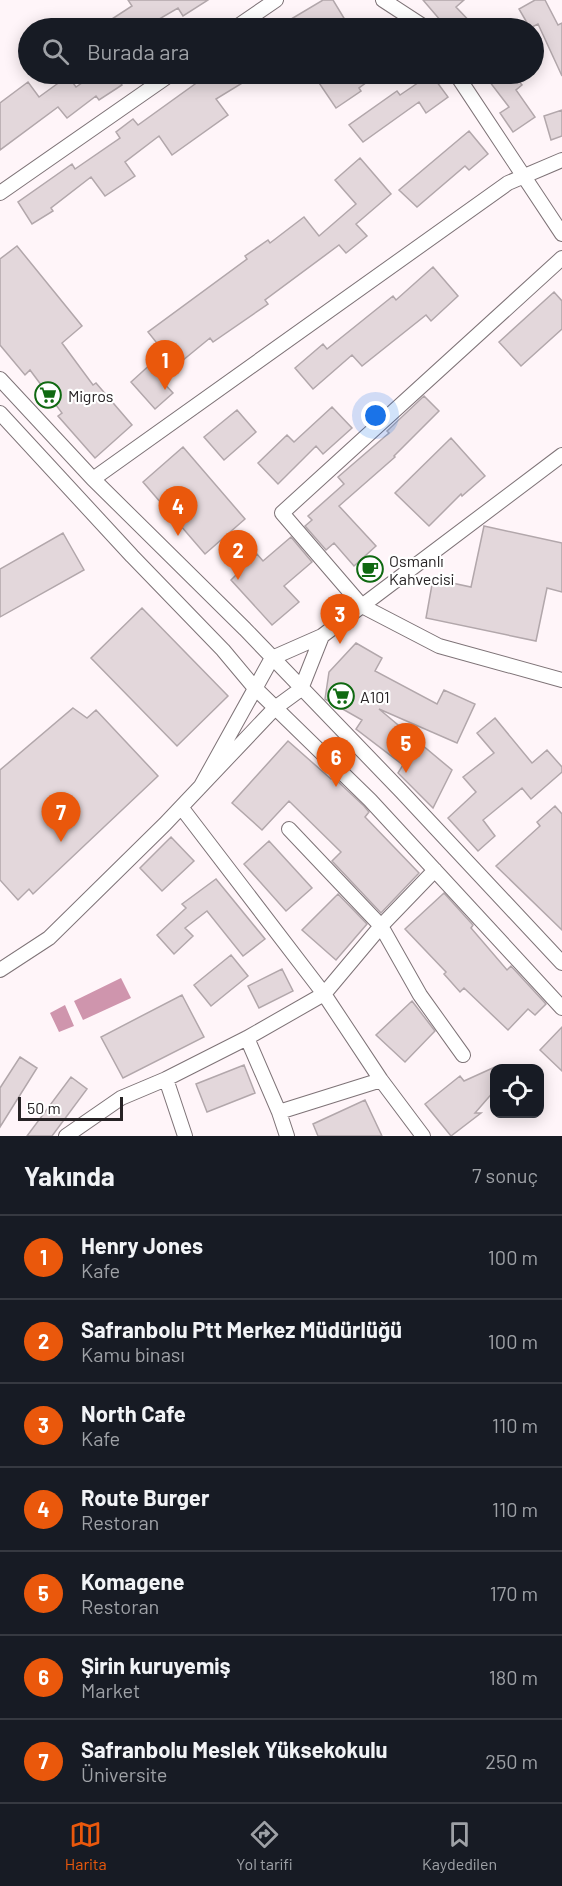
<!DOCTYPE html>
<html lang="tr">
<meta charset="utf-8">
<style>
:root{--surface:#171b24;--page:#242831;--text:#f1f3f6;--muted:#9ea1a6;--line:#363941;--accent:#ea580c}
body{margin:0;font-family:Barlow,sans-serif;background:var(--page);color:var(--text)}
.controls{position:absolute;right:18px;bottom:18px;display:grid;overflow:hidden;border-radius:12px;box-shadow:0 3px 15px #0003}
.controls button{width:54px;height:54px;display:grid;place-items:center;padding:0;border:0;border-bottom:2px solid var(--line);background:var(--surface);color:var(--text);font:30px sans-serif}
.scale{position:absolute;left:18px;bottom:15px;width:105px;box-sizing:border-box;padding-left:6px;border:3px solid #272325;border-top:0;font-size:16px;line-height:21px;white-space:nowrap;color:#272325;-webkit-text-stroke:4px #fff;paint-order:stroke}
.you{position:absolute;left:376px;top:416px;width:21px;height:21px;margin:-15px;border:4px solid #fff;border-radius:50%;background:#1a73e8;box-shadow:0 0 0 9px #1a73e833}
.badge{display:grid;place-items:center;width:39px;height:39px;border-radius:50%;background:var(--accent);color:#fff;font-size:20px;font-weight:700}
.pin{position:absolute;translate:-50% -50px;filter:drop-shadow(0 2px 3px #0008)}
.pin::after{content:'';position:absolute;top:32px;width:21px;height:18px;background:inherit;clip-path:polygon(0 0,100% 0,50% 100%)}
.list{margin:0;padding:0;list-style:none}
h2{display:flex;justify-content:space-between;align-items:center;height:78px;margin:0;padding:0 24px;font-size:26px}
h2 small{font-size:20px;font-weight:400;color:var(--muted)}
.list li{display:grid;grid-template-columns:39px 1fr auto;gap:18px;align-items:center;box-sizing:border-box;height:84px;padding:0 24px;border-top:2px solid var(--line)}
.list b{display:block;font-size:22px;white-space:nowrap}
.list p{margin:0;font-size:20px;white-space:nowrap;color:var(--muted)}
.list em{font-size:20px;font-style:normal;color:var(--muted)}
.icon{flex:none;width:33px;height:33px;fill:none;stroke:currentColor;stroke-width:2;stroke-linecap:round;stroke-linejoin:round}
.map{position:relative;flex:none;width:562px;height:1136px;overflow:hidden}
.search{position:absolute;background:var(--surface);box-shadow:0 3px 15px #0003;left:18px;right:18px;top:18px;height:66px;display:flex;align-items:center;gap:15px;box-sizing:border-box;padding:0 21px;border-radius:33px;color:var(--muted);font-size:22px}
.sheet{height:666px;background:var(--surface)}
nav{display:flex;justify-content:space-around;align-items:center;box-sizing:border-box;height:84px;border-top:2px solid var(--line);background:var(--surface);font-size:16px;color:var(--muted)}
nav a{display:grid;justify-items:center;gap:3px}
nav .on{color:var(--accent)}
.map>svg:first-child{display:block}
.water{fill:#cf95ad}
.building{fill:#e3d7db;stroke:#b2a7ab;stroke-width:1.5}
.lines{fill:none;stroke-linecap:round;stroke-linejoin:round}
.minor-casing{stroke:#7e7377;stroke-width:16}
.minor{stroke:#fff;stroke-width:14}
.labels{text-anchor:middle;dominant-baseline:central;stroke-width:4.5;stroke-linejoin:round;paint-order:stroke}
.poi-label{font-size:16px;fill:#272325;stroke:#fff;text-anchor:start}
</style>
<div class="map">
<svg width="562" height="1136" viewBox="0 0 562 1136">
<rect width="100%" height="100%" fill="#fff5f9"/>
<path class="water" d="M121 978 131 998 83 1020 74 1001Z
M65 1005 74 1026 59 1032 50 1013Z"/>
<path class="building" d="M128 0H208L183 16 178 8 144 28H98L132 6Z
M323 0H333L350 28H276Z
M423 0H464L456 7 476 28H447Z
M535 0H545L558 25 562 23V76L538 24 530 28 519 9Z
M95 74H114L122 85 99 100 96 96 67 118 58 107 0 150V103L28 82 39 97 68 76 76 87Z
M209 74H257L216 99 228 115 172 155 159 136 125 162 135 176 105 196 91 177 51 208 53 211 32 224 18 202 72 164 75 169 120 138 116 132 133 119 138 125Z
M313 74H378L359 88 361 91 336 108Z
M431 74 448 97 426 113 419 102 363 142 349 125 397 91 400 95Z
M499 74H513L522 85 516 90 535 117 513 132 500 113 509 107 489 81Z
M562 110V136L551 140 544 116Z
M469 131 488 154 469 170 465 166 417 207 399 190Z
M360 158 391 194 356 224 367 236 346 253 339 245 265 300 268 304 213 342 210 338 160 379 173 393 155 409 131 382 164 352 148 332 247 259 245 256 268 240 270 243 304 217 319 236 356 204 335 180Z
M17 246 82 326 62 343 93 385 96 383 132 425 95 458 58 416 62 413 30 370 25 375 0 345V259Z
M433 267 458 296 431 321 426 315 362 366 352 355 313 389 295 368 323 344 327 349 393 296 396 300Z
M554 292 562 301V329L521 366 499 342Z
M424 396 439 411 394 456 395 457 339 506 376 546 354 566 334 543 326 550 305 526 312 520 308 516 344 484 338 477 389 433 387 431Z
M332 407 352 428 323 454 316 446 278 484 258 463 287 435 294 442Z
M237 410 256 432 224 460 204 437Z
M451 438 485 476 462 496 461 494 429 526 395 493Z
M183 447 245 519 205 554 143 482Z
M484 526 562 543V592L547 588 536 641 426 618 433 579 471 587Z
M63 533 84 570 0 617V569Z
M291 537 312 562 284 586 299 602 272 625 231 580 257 554 263 561Z
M142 608 228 696 177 746 91 658Z
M356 643 382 658 375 671 437 704 444 690 475 704 457 743 379 709 452 770 433 808 398 773 403 765 356 729 362 720 325 699 329 672Z
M73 708 87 718 96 710 158 776 33 894 29 889 18 900 0 880V770Z
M495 718 532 763 547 750 562 767V772L531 799 522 788 483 820 495 836 478 851 448 818 476 792 463 777 494 753 477 733Z
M288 741 331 779 333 777 364 806 369 812 365 817 419 873 381 913 332 861 341 852 289 801 262 830 232 803Z
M555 806 562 814V930L496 866 540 826 537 822Z
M171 837 194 861 162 891 140 868Z
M269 841 312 888 286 911 244 864Z
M216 879 265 939 243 956 207 911 185 928 193 936 174 954 157 935 186 908 182 904Z
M444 893 473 925 471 928 507 970 511 966 546 1004 535 1015 528 1009 508 1030 464 988 460 992 444 974 446 972 405 929Z
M338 894 367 924 336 960 302 930Z
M231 955 248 976 211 1006 194 985Z
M282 969 293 991 259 1008 248 986Z
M182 995 204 1037 123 1078 101 1037Z
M412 1001 435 1031 405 1062 376 1035Z
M562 1027V1071L540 1050Z
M20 1057 37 1068 0 1127V1088Z
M244 1065 255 1093 207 1112 196 1084Z
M495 1067V1090L475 1113H481L451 1136 425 1104 460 1076 464 1081Z
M71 1077 87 1089 52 1136H27Z
M365 1100 382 1136H318L313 1124Z"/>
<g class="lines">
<g class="minor-casing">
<path id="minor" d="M383 0 426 28
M235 28 276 0
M456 74 562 234
M0 193 171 74
M562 258 282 513 362 606 439 646 562 680
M0 379 93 479 245 629 401 791 562 963
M0 413 132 556 223 650 254 687 370 800 562 1008
M93 479 508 183 562 160
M201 786 272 658 322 636 562 455
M181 807 324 994 381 1080 423 1136
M289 829 381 926 420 995 463 1055
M0 970 49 938 165 824 275 708 301 689 322 636
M247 1038 279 1112
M166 1079 185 1136
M66 1136 121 1098 166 1079 247 1038 324 994 381 926 435 870
M287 1136 279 1112 381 1080"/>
</g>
<use href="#minor" class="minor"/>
</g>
<defs>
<g id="supermarket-ring" transform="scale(1.35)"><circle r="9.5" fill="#fff" stroke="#0f6911" stroke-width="1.5"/><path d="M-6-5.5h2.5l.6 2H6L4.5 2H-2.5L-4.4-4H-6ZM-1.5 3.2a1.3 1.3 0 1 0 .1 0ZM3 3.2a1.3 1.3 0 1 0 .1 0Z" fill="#0f6911"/></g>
<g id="cafe-ring" transform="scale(1.35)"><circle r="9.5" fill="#fff" stroke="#0f6911" stroke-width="1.5"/><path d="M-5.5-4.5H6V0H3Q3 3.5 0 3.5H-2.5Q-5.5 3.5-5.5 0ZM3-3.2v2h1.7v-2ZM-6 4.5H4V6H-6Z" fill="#0f6911"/></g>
</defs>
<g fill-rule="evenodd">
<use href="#supermarket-ring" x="48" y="395"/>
<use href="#cafe-ring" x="370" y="569"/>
<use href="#supermarket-ring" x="341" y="696"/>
</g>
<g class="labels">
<g class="poi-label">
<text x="68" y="395">Migros</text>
<text x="389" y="560">Osmanlı<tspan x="389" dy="18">Kahvecisi</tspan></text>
<text x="360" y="696">A101</text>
</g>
</g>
</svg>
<div class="controls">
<button><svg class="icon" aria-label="locate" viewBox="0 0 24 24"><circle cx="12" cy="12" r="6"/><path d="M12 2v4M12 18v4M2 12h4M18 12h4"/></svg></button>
</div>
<div class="scale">50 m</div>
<div class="you"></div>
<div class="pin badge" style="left:165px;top:390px">1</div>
<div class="pin badge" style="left:238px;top:580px">2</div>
<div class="pin badge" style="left:340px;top:644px">3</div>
<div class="pin badge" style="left:178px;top:536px">4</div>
<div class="pin badge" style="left:406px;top:773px">5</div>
<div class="pin badge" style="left:336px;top:787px">6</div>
<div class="pin badge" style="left:61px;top:842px">7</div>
<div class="search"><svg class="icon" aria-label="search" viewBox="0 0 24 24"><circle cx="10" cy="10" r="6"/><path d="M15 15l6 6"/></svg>Burada ara</div>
</div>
<section class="sheet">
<h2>Yakında<small>7 sonuç</small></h2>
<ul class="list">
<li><span class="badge">1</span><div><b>Henry Jones</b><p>Kafe</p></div><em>100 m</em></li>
<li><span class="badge">2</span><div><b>Safranbolu Ptt Merkez Müdürlüğü</b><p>Kamu binası</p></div><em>100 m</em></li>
<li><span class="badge">3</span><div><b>North Cafe</b><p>Kafe</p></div><em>110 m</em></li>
<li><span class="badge">4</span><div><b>Route Burger</b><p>Restoran</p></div><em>110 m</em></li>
<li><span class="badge">5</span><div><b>Komagene</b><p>Restoran</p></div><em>170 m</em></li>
<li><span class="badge">6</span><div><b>Şirin kuruyemiş</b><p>Market</p></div><em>180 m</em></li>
<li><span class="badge">7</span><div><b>Safranbolu Meslek Yüksekokulu</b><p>Üniversite</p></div><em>250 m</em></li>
</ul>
</section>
<nav>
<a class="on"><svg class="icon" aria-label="map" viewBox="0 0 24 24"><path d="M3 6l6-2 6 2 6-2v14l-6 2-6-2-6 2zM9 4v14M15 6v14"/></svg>Harita</a>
<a><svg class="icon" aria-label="directions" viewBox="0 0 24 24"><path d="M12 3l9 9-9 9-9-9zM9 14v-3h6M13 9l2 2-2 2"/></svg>Yol tarifi</a>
<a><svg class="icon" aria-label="saved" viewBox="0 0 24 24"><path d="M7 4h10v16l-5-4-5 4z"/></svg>Kaydedilen</a>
</nav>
